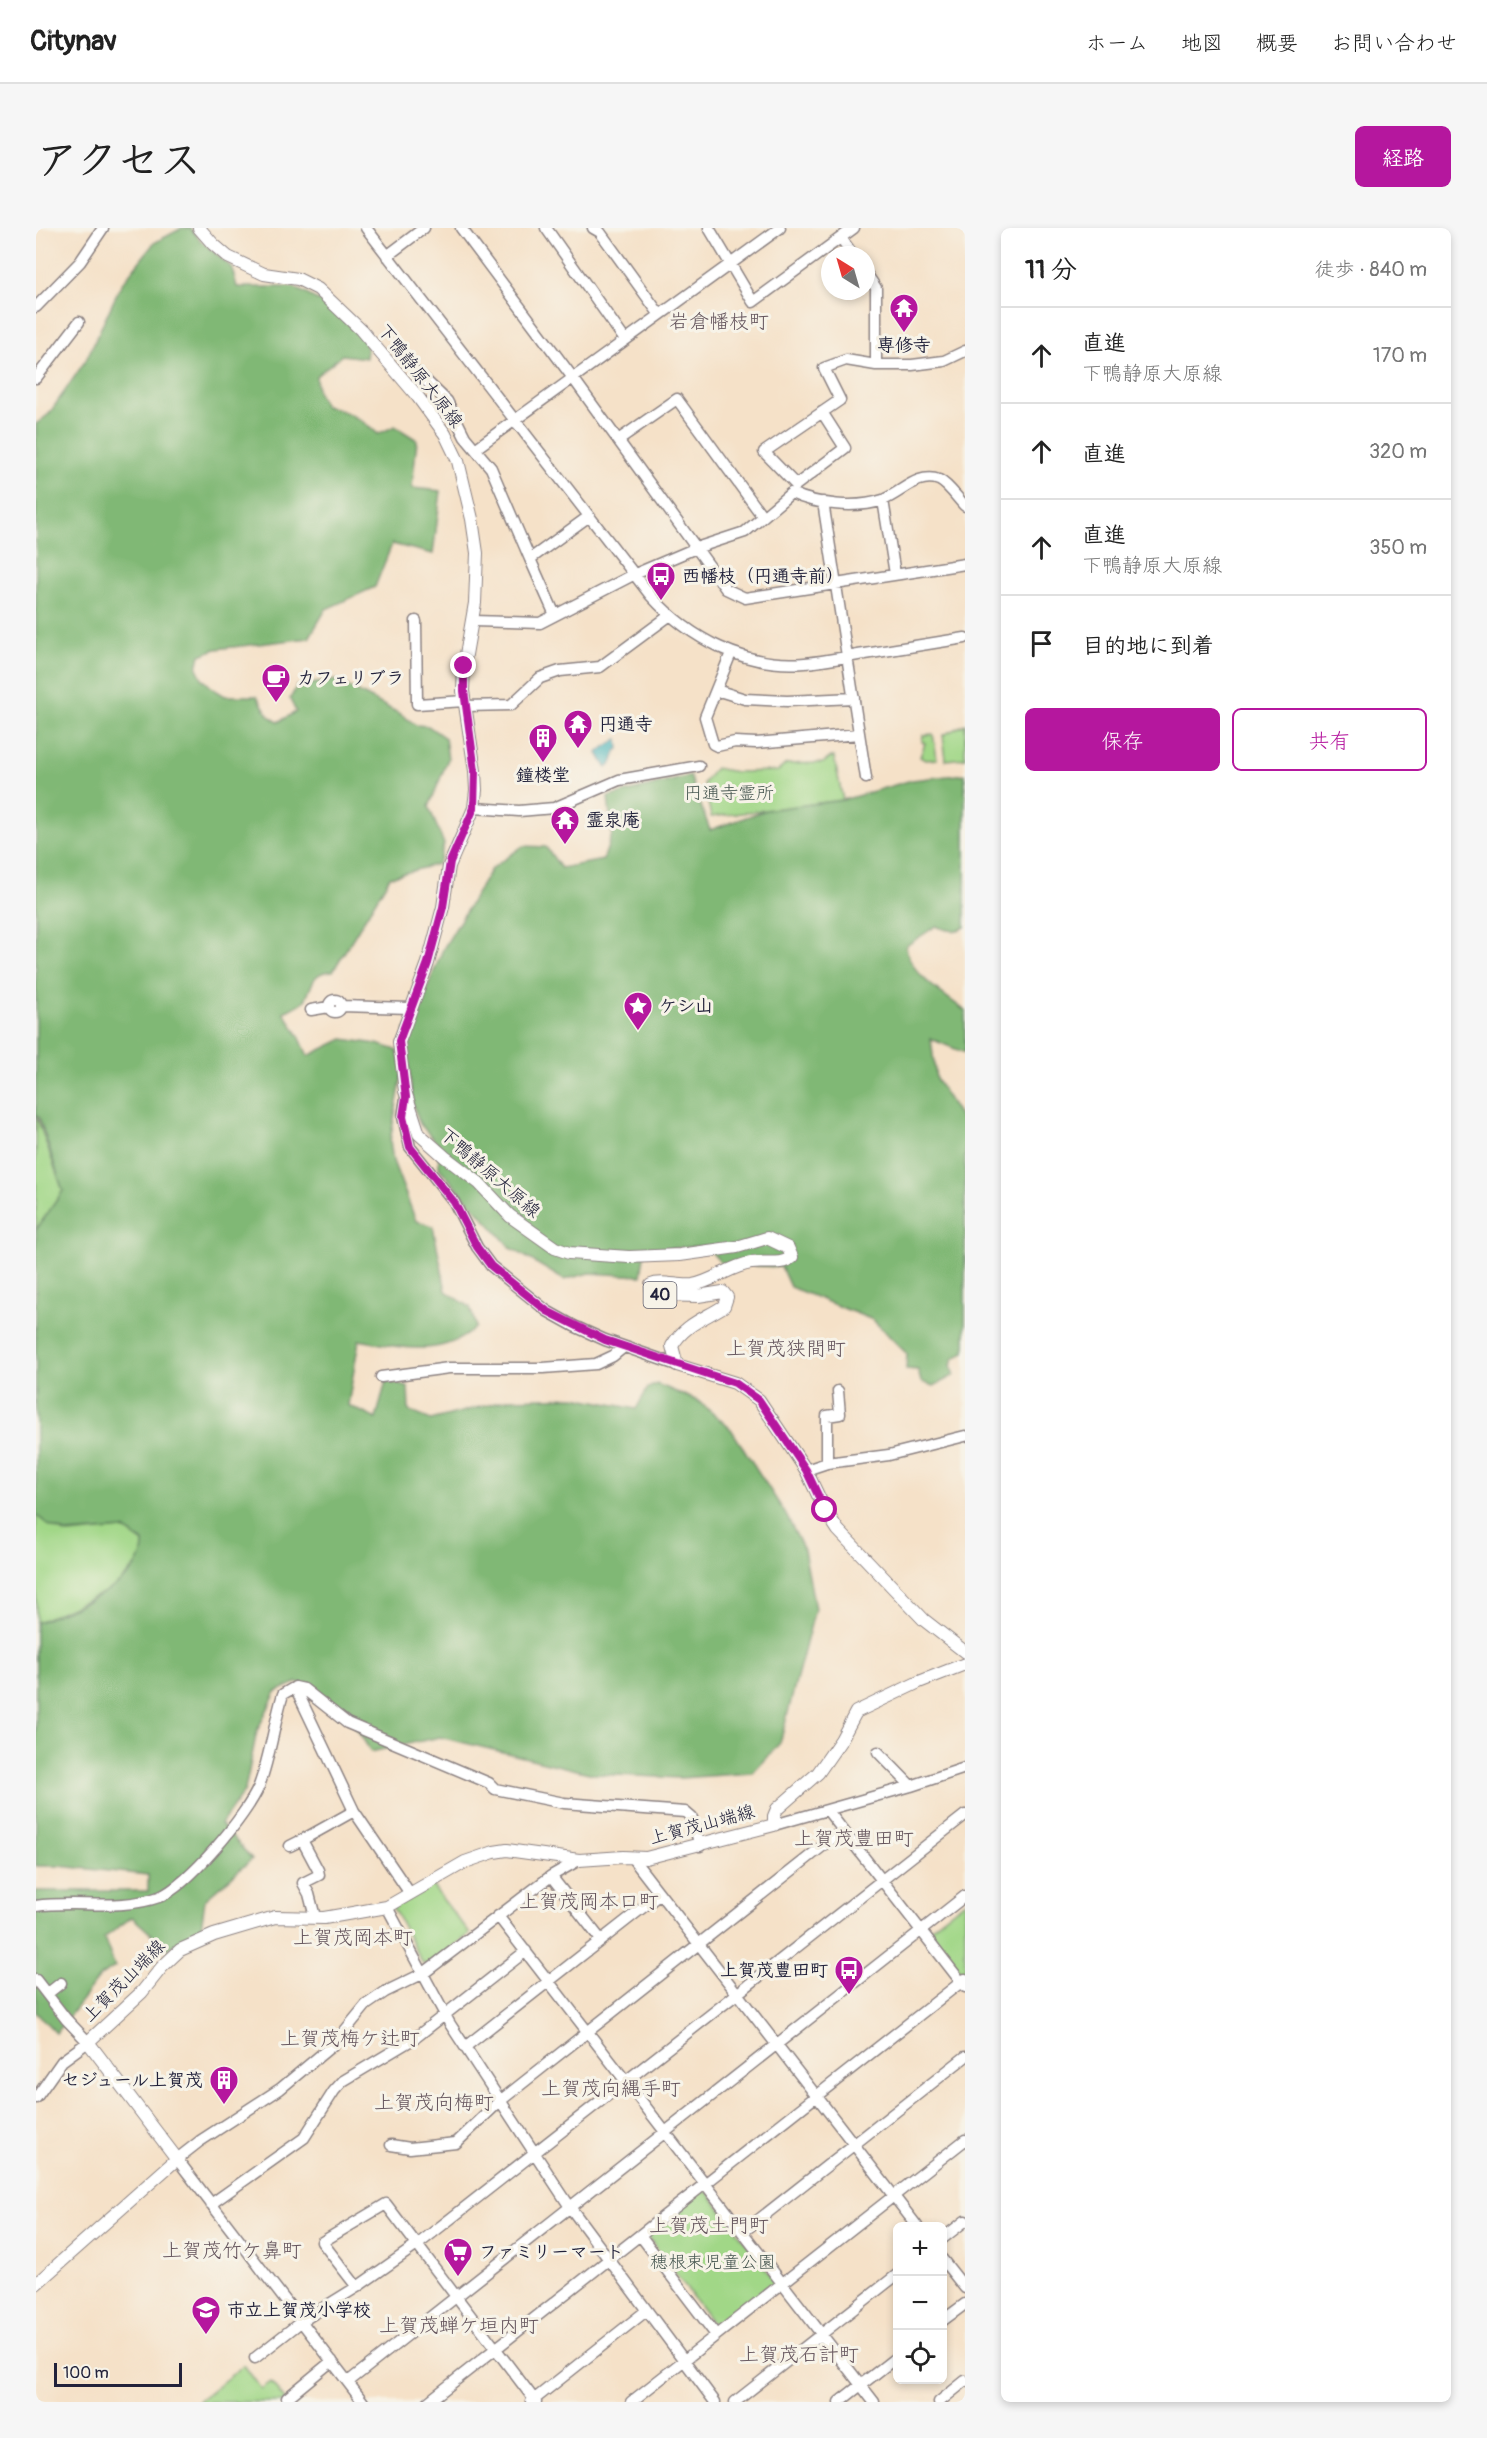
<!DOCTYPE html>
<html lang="ja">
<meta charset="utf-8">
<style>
:root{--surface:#fff;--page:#f6f6f6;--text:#222;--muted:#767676;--line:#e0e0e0;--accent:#b5179e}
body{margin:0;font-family:Pangolin,"Klee One",sans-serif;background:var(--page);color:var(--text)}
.controls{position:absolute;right:18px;bottom:18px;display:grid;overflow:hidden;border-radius:9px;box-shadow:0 3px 9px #0003}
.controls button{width:54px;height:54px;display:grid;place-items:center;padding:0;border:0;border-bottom:2px solid var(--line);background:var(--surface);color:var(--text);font:30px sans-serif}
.compass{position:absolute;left:785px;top:18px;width:54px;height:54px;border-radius:50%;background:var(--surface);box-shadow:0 3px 9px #0003;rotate:323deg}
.scale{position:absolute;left:18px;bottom:15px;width:128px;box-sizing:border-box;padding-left:6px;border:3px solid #22223b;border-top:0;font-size:16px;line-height:21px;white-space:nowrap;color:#22223b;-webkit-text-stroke:4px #f7f3e8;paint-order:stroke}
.stop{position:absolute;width:18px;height:18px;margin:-14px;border:4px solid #b5179e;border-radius:50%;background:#fff}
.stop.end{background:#b5179e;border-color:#fff;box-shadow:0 2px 6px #0008}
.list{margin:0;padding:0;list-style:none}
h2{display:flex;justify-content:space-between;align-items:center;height:78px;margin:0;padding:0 24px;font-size:26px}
h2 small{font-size:20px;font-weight:400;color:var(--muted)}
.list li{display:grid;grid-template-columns:39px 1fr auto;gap:18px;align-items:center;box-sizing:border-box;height:96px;padding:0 24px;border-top:2px solid var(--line)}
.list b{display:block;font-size:22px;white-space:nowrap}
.list p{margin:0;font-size:20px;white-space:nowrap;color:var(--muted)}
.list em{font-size:20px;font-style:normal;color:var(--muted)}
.actions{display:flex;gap:12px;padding:18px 24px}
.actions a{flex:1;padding:14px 0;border:2px solid var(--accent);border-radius:9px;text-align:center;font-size:21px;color:var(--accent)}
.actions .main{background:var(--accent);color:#fff}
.icon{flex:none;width:33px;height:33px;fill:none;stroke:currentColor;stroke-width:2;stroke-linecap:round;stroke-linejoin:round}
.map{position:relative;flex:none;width:929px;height:2174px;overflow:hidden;border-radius:9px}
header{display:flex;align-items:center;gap:36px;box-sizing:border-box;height:84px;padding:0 30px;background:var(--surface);border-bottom:2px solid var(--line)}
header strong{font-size:28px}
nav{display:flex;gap:33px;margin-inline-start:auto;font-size:21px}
.intro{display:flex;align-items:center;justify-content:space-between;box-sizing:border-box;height:144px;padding:0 36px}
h1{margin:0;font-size:42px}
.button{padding:15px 27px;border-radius:9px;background:var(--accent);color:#fff;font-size:21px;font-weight:700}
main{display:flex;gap:36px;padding:0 36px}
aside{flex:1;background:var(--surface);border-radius:9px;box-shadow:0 3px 9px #0003}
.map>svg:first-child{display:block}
.green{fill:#a1d787;stroke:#627c61;stroke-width:1.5}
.forest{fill:#80b874;stroke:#516d58;stroke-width:1.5}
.water{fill:#40b1b8;stroke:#316a7a;stroke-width:1.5}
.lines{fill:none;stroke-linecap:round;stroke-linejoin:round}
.minor-casing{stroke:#8c8282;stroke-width:13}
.major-casing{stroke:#8c8282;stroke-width:14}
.minor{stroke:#fff;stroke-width:10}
.major{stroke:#fff;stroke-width:12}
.route{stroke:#b5179e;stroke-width:8}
.labels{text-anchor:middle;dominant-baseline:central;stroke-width:6;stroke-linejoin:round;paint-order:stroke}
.shield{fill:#f7f3e8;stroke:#62616f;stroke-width:1.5}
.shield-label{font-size:16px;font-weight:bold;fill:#22223b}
.poi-label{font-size:18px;font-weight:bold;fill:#22223b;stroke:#f7f3e8;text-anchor:start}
.street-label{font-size:18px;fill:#22223b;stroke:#f7f3e8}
.park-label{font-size:18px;fill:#485852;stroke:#f7f3e8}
.neighbourhood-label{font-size:20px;fill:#65555d;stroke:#f7f3e8}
</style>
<header>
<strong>Citynav</strong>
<nav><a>ホーム</a><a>地図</a><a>概要</a><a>お問い合わせ</a></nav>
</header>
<div class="intro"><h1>アクセス</h1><a class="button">経路</a></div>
<main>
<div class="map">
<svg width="929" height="2174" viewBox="0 0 929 2174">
<rect width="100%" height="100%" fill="#f7f3e8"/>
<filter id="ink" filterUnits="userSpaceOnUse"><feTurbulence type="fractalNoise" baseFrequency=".0167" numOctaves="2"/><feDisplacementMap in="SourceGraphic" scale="12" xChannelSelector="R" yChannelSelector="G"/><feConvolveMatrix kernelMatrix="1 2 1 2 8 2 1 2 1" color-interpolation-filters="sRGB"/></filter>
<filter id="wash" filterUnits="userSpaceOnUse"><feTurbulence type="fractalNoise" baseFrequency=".008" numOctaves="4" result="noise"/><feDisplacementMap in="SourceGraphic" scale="24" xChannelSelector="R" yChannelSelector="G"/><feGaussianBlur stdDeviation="1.35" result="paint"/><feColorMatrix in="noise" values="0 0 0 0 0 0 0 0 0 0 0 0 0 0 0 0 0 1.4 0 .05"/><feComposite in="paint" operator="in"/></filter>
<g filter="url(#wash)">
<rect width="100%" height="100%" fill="#f5e1c8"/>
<path class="green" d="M929 496V530L910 532 907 507Z
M897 506 901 531 889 532 884 529 889 515 886 514 887 507Z
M795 529H798L807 572 675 589 668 555 679 540 700 544 742 543 750 536 787 535Z
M0 887 27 963 0 1002Z
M0 1287 14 1298 31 1306 87 1301 107 1315 106 1331 78 1360 0 1395Z
M395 1656 434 1706 394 1736H387L356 1678Z
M929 1673V1745L926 1747 892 1702Z
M666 1963 672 1964 738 2052V2057L683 2100 679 2099 612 2009 613 2003Z
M208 2137 225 2161 235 2154 251 2174H161Z"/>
<path class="forest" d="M146 0H154L164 12 196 40 201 59H258L303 84 328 112 331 121 330 130 306 127 280 148 281 163 289 178C310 182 326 191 342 206L359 198 381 212 376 260 405 263 397 326 356 316 339 359 290 381 273 410 180 421 164 427 161 440 166 450 176 460 189 468H221L233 488 242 494 260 484 254 471 261 458 300 452 366 487 380 497 392 498 409 510 412 531 393 579 408 616 402 636 354 649 297 743C274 744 278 757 269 772 265 777 254 781 248 784L263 808 272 828 307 811 341 816 361 822 367 842 354 913 357 933 380 993 397 998 410 1063 434 1079 440 1099C406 1131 364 1119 323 1112L312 1177 340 1191 350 1153 372 1159 373 1183 395 1192 474 1171 539 1169 600 1181 612 1160 621 1156 662 1173 695 1201 749 1285 768 1322 779 1381 744 1515 716 1545 644 1550 557 1546 404 1509 335 1524 314 1490 262 1454 240 1464 221 1503 209 1562 185 1596 216 1631 169 1672 165 1700 132 1721 96 1689 68 1710 79 1739 64 1748 20 1805 0 1784V1663H112V1647L23 1638H0V1395C32 1381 110 1357 107 1314L88 1301 32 1305 14 1298 0 1287V1002L27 963 3 889 0 887V196L13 186 50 132 85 57 118 15Z
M929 546V699C919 705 910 702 900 698L870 718C873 747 907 765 929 783V825L895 811 900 851 926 892 929 906V1124L917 1131 915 1138 919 1147 898 1158 885 1154 882 1142 870 1141 871 1126 837 1092 754 1059 745 1039 686 1036 670 1018 609 1022 605 1048 553 1045 528 1052 475 1020 403 940 402 916 384 896 377 877 369 802 379 790 407 721 455 641 487 618 510 619 525 640 567 632 576 607 572 569 654 548 674 602 730 582 807 572 876 552Z"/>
<path class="water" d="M582 511 583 521 579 524C578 530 577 539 570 539L562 525C567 519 575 515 582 511Z"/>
</g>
<g filter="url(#ink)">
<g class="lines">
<g class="minor-casing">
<path id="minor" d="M330 0 615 368C654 411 709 440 769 435 789 433 809 429 829 426 862 421 896 415 929 410
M425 0 537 150 690 361 709 370 929 336
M510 0 589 112
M557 0 564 4 624 87
M673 0 717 74 818 0
M805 10 817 27
M351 28 388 0
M830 45 840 60V137H876L908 133 929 123
M0 79 44 34 67 0
M382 145 411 173 429 209 455 240 494 331
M0 150 43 94
M786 184 809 220 760 257 728 224 804 172 788 140 810 132 840 137
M582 212 641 171 727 289
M439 221 744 0
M847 272 859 346
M787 274 830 550
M519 387 494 331 552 289
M380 393 381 476 429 473
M437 393 504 395 599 346 660 320 709 304 755 265C781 277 820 281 847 272 865 265 882 244 903 252 912 256 922 271 929 278
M695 425 669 489 677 516 681 518 699 514 720 515 823 506
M680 462 709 471 751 473 818 470
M430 478 475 477 504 450 524 443 564 439 633 388
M438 580 483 583 518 580 583 552 663 538
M293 778a6 6 0 1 1 12 0a6 6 0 1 1-12 0Z
M305 778 374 780
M275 782 293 779
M370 870 367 889 374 919 418 974 441 1019 455 1038 511 1083 538 1098 569 1112 641 1137
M345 1149 413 1140H507L560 1136 577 1128 588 1119
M791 1235V1188L804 1186 802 1163
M770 1242 791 1235 853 1227 929 1208
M259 1459 268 1461 311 1495 453 1555 459 1561 528 1575 649 1584 656 1590 664 1618
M842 1524 875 1558
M792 1583 929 1759
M738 1597 875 1558 929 1540
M254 1618 266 1612
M597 1631 881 1998
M515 1648 565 1712
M0 1678C40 1672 84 1683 123 1669 151 1659 212 1586 223 1558 234 1529 238 1496 247 1466L259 1459 318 1583 373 1664
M351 1679 414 1796 534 1979 679 2174
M462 1688 838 2174
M279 1689 273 1666 267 1655 283 1647 282 1642 266 1612 318 1583
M0 1752 30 1791 52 1814 26 1833 0 1870
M11 1766 25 1755
M429 1819 624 1666
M355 1917 374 1920 420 1915 464 1873 807 1602
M175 1976 268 1910 298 1863 307 1853 379 1810 490 1723
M707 2004 929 1829
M604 2007 680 2107
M906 2011 929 1993
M906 2031 929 2060
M321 2059 286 2014 350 1976 500 2174
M906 2093 929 2076
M219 2130 266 2093 321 2059 381 2017 929 1587
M312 2154 929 1668
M254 2174 251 2170 296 2133
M327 2174 141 1931 164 1913 244 1861 298 1816 330 1777 349 1764 388 1745 515 1648 543 1632
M392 2174 929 1751
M495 2174 610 2083
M595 2174 929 1912
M699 2174 862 2046
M803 2174 862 2128
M903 2174 929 2153"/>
</g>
<g class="major-casing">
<path id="major" d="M163 0 177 16 192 29 228 46 262 51 282 61 325 102 382 169 409 206 422 233 436 291 441 325 439 375 428 438 427 463 439 543 440 562 438 580 413 638 407 679 392 735 363 814 369 863 383 906 409 929 443 955 474 988 519 1020 533 1025 593 1029 644 1027 701 1019 731 1010 752 1020 756 1029C746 1038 728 1033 715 1035 694 1038 678 1053 657 1057 644 1059 626 1052 615 1057L616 1065 621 1067 662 1068 687 1064 691 1069 688 1078C668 1091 649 1096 636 1118L641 1137 699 1155 723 1172 770 1242 789 1282 802 1302 888 1392 929 1424
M0 2056 141 1931 52 1814 106 1764 126 1739 144 1722 178 1707 239 1689 288 1690 351 1679 429 1634 458 1624 471 1622 543 1632 587 1629 610 1630 738 1597V1588L741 1581 782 1545 805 1512 820 1484 883 1454 929 1436"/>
</g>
<use href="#minor" class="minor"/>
<use href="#major" class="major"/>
</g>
</g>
<g class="lines" filter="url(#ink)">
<path class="route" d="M428 438V463L439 543 438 580 414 634 407 679 392 735 363 813 370 869 367 889 374 919 418 974 441 1019 455 1038 511 1083 569 1112 699 1155 723 1172 770 1242 789 1282"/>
</g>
<defs>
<g id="temple-pin" transform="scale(1.5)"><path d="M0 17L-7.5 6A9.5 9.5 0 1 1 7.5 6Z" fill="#b5179e" stroke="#f7f3e8"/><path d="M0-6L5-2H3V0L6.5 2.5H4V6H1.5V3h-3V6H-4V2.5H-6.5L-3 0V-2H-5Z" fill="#fff"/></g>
<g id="bus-pin" transform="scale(1.5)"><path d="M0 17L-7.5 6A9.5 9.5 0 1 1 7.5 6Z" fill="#b5179e" stroke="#f7f3e8"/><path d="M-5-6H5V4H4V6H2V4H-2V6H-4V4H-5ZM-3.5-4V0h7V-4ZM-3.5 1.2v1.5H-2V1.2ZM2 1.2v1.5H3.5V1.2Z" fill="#fff"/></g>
<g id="cafe-pin" transform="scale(1.5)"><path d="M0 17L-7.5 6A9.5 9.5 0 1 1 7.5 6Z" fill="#b5179e" stroke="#f7f3e8"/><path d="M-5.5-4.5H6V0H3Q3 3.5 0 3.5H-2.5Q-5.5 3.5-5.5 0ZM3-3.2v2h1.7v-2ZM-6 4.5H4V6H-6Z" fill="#fff"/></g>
<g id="building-pin" transform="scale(1.5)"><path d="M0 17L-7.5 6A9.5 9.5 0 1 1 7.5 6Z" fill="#b5179e" stroke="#f7f3e8"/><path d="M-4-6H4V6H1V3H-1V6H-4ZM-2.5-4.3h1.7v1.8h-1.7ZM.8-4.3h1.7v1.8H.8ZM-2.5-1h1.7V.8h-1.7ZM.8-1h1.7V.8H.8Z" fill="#fff"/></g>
<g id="sight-pin" transform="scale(1.5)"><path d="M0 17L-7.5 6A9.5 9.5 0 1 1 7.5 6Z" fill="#b5179e" stroke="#f7f3e8"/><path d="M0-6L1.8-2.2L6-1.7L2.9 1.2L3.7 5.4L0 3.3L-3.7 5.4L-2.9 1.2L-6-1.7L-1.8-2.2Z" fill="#fff"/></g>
<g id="supermarket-pin" transform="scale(1.5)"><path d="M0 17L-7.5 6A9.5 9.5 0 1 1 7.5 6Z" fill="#b5179e" stroke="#f7f3e8"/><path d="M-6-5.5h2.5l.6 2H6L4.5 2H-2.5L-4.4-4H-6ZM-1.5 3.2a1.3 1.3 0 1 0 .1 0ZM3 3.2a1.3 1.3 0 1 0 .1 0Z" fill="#fff"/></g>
<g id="school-pin" transform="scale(1.5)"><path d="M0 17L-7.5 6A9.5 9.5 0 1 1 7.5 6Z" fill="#b5179e" stroke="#f7f3e8"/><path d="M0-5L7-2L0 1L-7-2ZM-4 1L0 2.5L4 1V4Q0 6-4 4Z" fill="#fff"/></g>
</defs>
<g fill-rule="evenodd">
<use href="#temple-pin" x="868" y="80"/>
<use href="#bus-pin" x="625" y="348"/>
<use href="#cafe-pin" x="240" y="450"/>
<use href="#temple-pin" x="542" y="496"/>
<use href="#building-pin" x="507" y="510"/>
<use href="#temple-pin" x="529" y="592"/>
<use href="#sight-pin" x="602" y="778"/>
<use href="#bus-pin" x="813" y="1742"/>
<use href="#building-pin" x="188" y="1852"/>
<use href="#supermarket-pin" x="422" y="2024"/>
<use href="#school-pin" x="170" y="2082"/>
</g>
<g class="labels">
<rect class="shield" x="607.5" y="1054" width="33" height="26" rx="4.5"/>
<g class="shield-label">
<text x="624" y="1067">40</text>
</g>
<g class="poi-label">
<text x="868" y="117" text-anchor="middle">専修寺</text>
<text x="646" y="348">西幡枝（円通寺前）</text>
<text x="261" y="450">カフェリブラ</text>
<text x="563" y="496">円通寺</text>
<text x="507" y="547" text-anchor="middle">鐘楼堂</text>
<text x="550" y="592">霊泉庵</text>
<text x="623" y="778">ケシ山</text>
<text x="792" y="1742" text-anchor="end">上賀茂豊田町</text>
<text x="167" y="1852" text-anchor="end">セジュール上賀茂</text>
<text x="443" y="2024">ファミリーマート</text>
<text x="191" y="2082">市立上賀茂小学校</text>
</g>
<g class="street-label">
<text transform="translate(384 148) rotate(52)">下鴨静原大原線</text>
<text transform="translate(454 945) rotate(41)">下鴨静原大原線</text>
<text transform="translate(666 1597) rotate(-15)">上賀茂山端線</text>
<text transform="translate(88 1753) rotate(-45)">上賀茂山端線</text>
</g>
<g class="park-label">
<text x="693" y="565">円通寺霊所</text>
<text x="677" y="2034">穂根束児童公園</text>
</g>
<g class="neighbourhood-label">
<text x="683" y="93">岩倉幡枝町</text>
<text x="750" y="1120">上賀茂狭間町</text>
<text x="818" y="1610">上賀茂豊田町</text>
<text x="553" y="1673">上賀茂岡本口町</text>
<text x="317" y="1709">上賀茂岡本町</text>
<text x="314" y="1810">上賀茂梅ケ辻町</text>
<text x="575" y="1860">上賀茂向縄手町</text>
<text x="398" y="1874">上賀茂向梅町</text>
<text x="673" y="1997">上賀茂土門町</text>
<text x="196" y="2022">上賀茂竹ケ鼻町</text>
<text x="423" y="2097">上賀茂蝉ケ垣内町</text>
<text x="763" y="2126">上賀茂石計町</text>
</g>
</g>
</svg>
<div class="controls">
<button>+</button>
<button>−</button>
<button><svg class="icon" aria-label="locate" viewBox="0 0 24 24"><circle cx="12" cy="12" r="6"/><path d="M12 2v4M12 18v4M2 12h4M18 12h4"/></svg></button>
</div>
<svg class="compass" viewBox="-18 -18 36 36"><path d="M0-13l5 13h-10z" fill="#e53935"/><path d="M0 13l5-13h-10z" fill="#767676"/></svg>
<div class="scale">100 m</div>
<div class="stop" style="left:789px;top:1282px"></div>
<div class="stop end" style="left:428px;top:438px"></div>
</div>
<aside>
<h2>11 分<small>徒歩 · 840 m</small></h2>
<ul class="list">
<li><svg class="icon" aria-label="ahead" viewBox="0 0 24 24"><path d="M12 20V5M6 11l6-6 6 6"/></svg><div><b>直進</b><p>下鴨静原大原線</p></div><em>170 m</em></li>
<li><svg class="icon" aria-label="ahead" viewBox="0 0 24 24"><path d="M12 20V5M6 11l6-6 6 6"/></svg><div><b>直進</b></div><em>320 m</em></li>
<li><svg class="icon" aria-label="ahead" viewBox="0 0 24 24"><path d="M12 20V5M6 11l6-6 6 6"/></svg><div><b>直進</b><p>下鴨静原大原線</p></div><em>350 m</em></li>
<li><svg class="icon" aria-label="arrive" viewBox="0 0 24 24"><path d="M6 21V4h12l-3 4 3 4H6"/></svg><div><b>目的地に到着</b></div></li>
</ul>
<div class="actions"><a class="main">保存</a><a>共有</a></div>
</aside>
</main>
